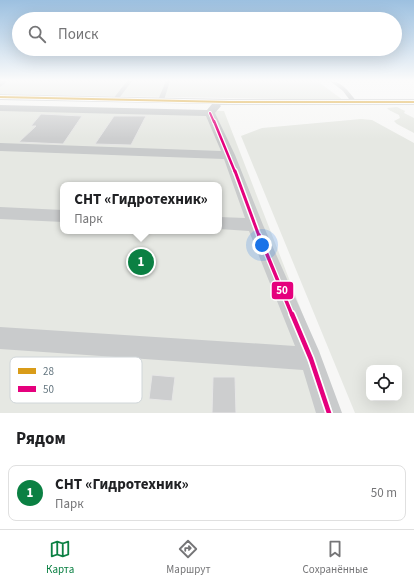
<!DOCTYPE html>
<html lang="ru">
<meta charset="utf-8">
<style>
:root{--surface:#fff;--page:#f6f6f6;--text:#202124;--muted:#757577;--line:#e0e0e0;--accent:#0b8043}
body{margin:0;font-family:"Source Sans 3",sans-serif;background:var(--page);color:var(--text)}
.controls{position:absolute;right:12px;bottom:12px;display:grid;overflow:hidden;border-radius:8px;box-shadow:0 4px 16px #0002}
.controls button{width:36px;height:36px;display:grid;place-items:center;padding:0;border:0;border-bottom:1px solid var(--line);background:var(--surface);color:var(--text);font:20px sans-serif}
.you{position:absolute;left:262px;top:245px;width:14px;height:14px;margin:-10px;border:3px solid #fff;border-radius:50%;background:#1a73e8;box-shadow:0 0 0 6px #1a73e833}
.badge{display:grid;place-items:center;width:26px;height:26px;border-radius:50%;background:var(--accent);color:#fff;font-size:13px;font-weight:700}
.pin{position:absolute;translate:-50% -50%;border:2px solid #fff;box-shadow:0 1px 4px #0006}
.popup{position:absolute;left:60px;top:182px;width:162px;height:52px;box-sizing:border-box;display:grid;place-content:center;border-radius:8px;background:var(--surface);filter:drop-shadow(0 1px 3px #0005);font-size:13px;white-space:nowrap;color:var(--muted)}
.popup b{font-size:15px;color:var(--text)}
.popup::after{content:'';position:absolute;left:50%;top:100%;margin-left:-8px;border:8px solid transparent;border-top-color:var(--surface)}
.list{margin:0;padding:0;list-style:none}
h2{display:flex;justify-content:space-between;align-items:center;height:52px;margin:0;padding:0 16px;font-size:17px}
h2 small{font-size:13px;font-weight:400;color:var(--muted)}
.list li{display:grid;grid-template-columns:26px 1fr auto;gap:12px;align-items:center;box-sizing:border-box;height:56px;margin:0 8px 8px;padding:0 8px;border:1px solid var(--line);border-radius:8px}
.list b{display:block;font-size:15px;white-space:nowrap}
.list p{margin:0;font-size:13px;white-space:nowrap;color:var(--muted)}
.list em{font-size:13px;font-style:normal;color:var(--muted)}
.icon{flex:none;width:22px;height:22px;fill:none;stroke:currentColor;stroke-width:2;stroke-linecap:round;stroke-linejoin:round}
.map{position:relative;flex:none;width:414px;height:413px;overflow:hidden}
.search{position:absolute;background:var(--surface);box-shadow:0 4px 16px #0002;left:12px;right:12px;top:12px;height:44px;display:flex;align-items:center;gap:10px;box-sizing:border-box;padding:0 14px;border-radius:22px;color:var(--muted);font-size:15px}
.sheet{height:116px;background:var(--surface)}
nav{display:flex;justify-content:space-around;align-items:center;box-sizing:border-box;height:56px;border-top:1px solid var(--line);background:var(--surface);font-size:11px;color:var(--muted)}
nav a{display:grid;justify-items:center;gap:2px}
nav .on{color:var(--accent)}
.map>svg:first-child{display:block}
.green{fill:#e6e8e3;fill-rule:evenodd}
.building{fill:#cdcecf;stroke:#e6e6e6}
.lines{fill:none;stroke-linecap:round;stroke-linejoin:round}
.service{fill:#c9cbcc;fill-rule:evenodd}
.minor{fill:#c9cbcc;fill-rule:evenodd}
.bus-1-casing{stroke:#fff;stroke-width:4}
.bus-2-far4-casing{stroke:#fff;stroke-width:4}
.bus-2-far3-casing{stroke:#fff;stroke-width:5}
.bus-2-far2-casing{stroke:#fff;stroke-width:6}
.bus-2-far1-casing{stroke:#fff;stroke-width:6}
.bus-2-casing{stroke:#fff;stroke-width:8}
.bus-1{stroke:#d99c19;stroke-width:2}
.bus-2-far4{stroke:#e5007d;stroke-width:2}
.bus-2-far3{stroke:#e5007d;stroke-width:2.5}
.bus-2-far2{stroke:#e5007d;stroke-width:3}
.bus-2-far1{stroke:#e5007d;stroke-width:3.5}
.bus-2{stroke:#e5007d;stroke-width:4.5}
.key{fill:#fff;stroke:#d0d6d9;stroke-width:1}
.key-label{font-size:11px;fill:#63757f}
.line-badge{stroke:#fff;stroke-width:1.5}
.badge-label{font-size:11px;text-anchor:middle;font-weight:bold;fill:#fff}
</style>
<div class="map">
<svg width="414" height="413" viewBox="0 0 414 413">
<rect width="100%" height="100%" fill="#f7f7f6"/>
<path class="green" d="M0 81H317L343 100 0 94Z
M0 107 224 111 341 413H0ZM63 185H219V231H63Z
M397 107 405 111 404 113 414 118V133L397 124 394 121 400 118 399 115 389 110 387 108Z
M361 119 372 120 414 143V413H355L241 136 262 128ZM369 368H399V398H369Z"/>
<path class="building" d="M41 114 82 116 63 144 19 142 36 126H31Z
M114 116H146L131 145 95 144Z
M78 365 115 368 107 401 67 398Z
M152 375 175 377 172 401 149 399Z
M213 377H235L236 413H212Z"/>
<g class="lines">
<path class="service" d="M127 81H132L117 101H113V99Z
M166 81H170L164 100 159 101 158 100Z
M330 81C342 81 350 93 357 102L356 103H352L343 91Z"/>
<path class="minor" d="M0 81H8L0 87Z
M0 94 229 99H414V105H220L221 106 215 113 235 155 263 225 319 351 342 413H316L303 370 0 349V327L295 346 249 231 219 229V217L245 218 224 159 0 151V143L221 151 206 116 0 111V105L207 110 212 104 0 100Z
M0 207 63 210V222L0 219Z"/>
<g class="bus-1-casing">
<path id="bus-1" d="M0 97 229 102H414"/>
</g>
<g class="bus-2-far4-casing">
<path id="bus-2-far4" d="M210 113 214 122"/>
</g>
<g class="bus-2-far3-casing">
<path id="bus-2-far3" d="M214 121 235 172"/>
</g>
<g class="bus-2-far2-casing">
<path id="bus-2-far2" d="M235 171 259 236"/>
</g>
<g class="bus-2-far1-casing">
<path id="bus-2-far1" d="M259 235 292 315"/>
</g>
<g class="bus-2-casing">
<path id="bus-2" d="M292 314 311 359 329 413"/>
</g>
<use href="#bus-1" class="bus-1"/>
<use href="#bus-2-far4" class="bus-2-far4"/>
<use href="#bus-2-far3" class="bus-2-far3"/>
<use href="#bus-2-far2" class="bus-2-far2"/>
<use href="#bus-2-far1" class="bus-2-far1"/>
<use href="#bus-2" class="bus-2"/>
</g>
<linearGradient id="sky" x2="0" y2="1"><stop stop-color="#9cc0e0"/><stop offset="0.58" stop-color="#fbfbfb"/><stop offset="1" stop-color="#fbfbfb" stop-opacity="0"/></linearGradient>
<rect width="414" height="139" fill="url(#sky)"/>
<rect x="10" y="357" width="132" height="46" rx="6" class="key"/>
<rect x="18" y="368" width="18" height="6" fill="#d99c19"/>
<rect x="18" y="386" width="18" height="6" fill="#e5007d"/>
<g class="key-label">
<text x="43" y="375">28</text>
<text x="43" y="393">50</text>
</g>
<rect class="line-badge" x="271" y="281" width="23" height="19" rx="4" fill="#e5007d"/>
<g class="badge-label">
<text x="282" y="294">50</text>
</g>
</svg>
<div class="controls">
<button><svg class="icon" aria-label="locate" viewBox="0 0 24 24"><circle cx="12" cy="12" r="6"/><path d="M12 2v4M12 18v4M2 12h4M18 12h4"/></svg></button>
</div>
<div class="you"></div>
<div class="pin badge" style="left:141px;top:262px">1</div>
<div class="popup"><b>СНТ «Гидротехник»</b>Парк</div>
<div class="search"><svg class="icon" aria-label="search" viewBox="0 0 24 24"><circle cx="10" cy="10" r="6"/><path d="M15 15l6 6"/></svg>Поиск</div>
</div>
<section class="sheet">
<h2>Рядом<small></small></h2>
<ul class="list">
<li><span class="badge">1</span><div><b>СНТ «Гидротехник»</b><p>Парк</p></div><em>50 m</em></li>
</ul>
</section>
<nav>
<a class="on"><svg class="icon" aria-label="map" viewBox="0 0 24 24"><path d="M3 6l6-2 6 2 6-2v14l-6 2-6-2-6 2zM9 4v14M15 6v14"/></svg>Карта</a>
<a><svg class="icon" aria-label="directions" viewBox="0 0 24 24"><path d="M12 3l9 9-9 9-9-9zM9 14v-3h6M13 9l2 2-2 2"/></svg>Маршрут</a>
<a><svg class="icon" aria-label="saved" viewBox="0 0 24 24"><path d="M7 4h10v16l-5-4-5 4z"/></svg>Сохранённые</a>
</nav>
